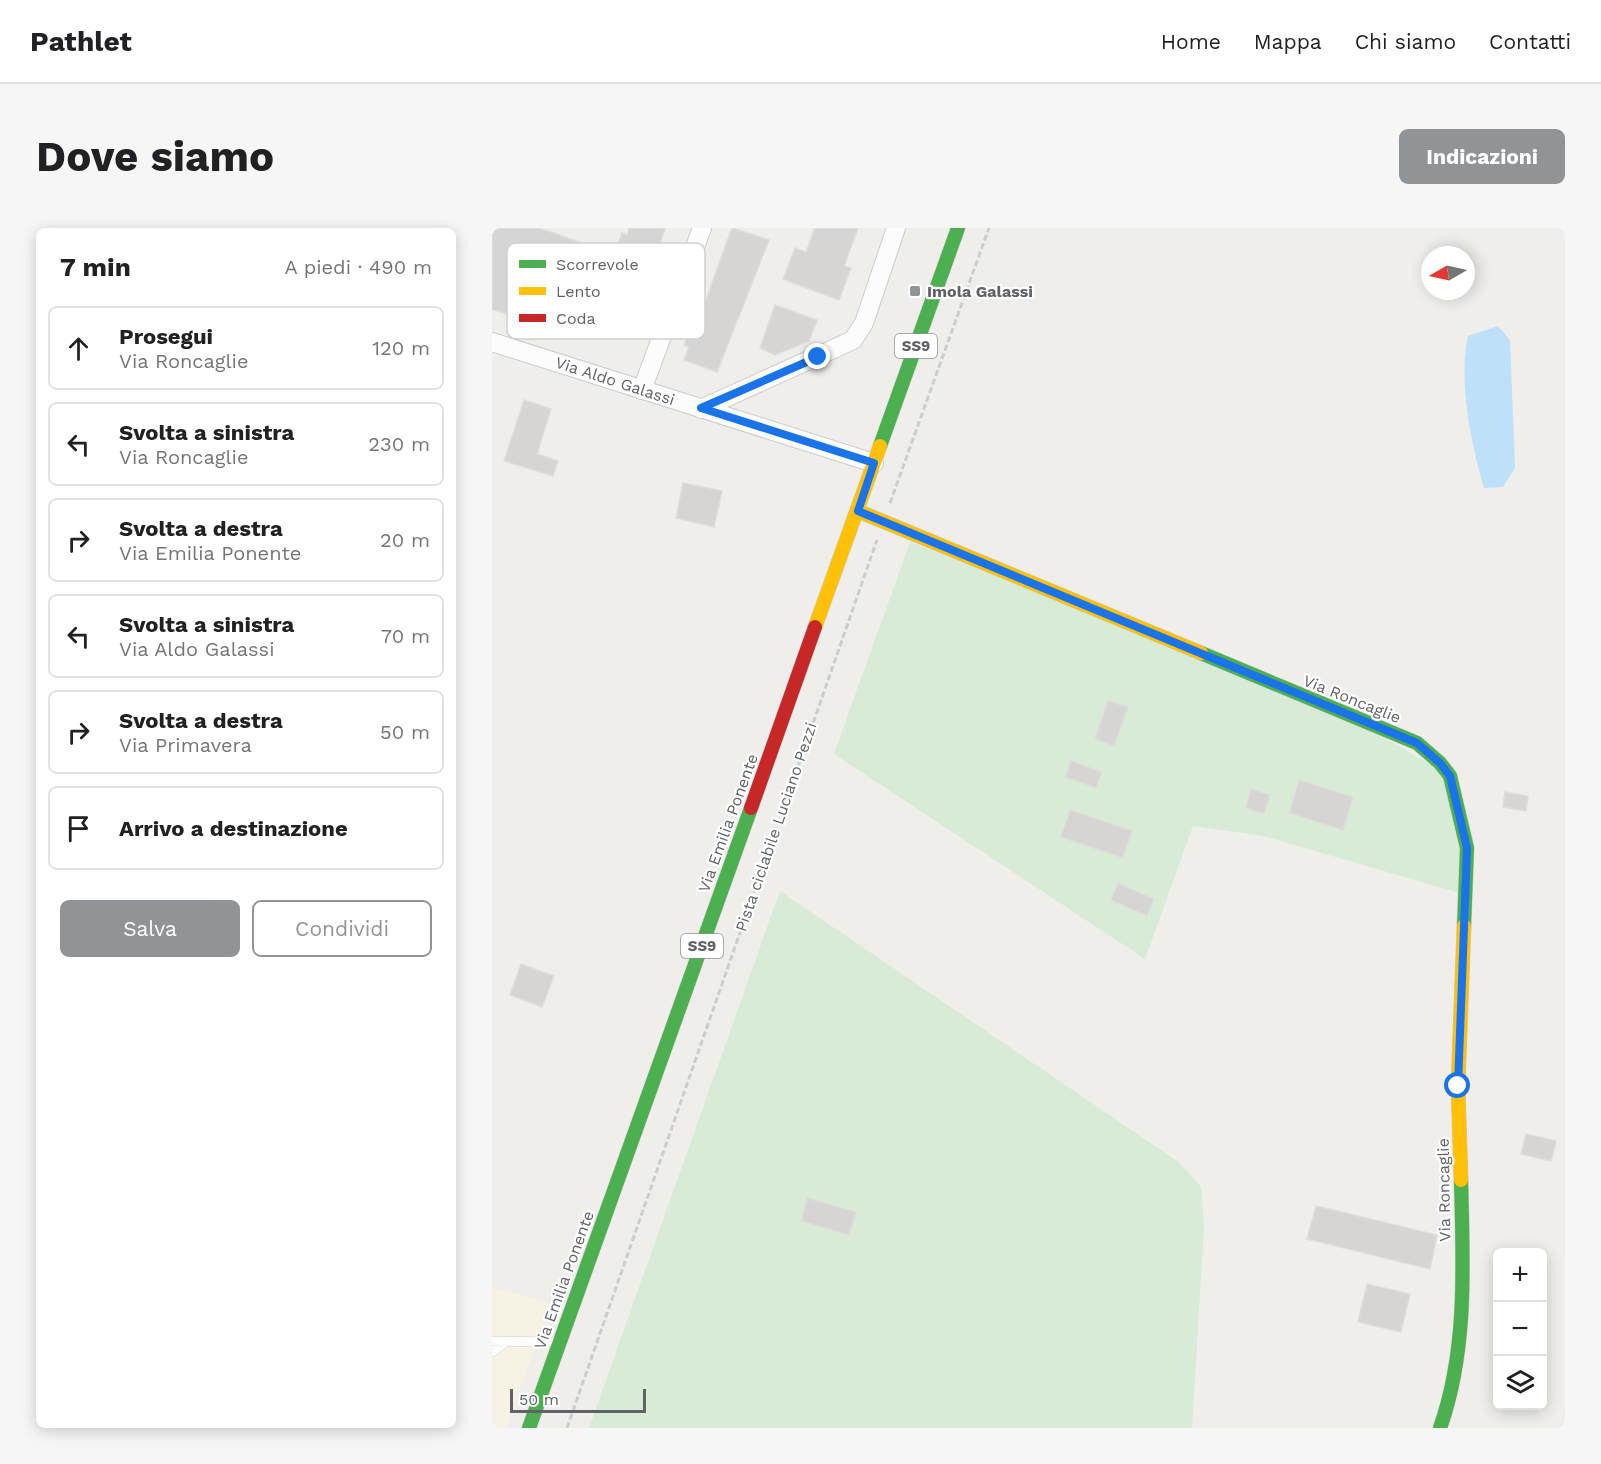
<!DOCTYPE html>
<html lang="it">
<meta charset="utf-8">
<style>
:root{--surface:#fff;--page:#f6f6f6;--text:#202124;--muted:#757577;--line:#e0e0e0;--accent:#919496}
body{margin:0;font-family:"Work Sans",sans-serif;background:var(--page);color:var(--text)}
.controls{position:absolute;right:18px;bottom:18px;display:grid;overflow:hidden;border-radius:9px;box-shadow:0 3px 15px #0003}
.controls button{width:54px;height:54px;display:grid;place-items:center;padding:0;border:0;border-bottom:2px solid var(--line);background:var(--surface);color:var(--text);font:30px sans-serif}
.compass{position:absolute;left:929px;top:18px;width:54px;height:54px;border-radius:50%;background:var(--surface);box-shadow:0 3px 15px #0003;rotate:261deg}
.scale{position:absolute;left:18px;bottom:15px;width:136px;box-sizing:border-box;padding-left:6px;border:3px solid #5f6368;border-top:0;font-size:16px;line-height:21px;white-space:nowrap;color:#5f6368;-webkit-text-stroke:4px #fff;paint-order:stroke}
.stop{position:absolute;width:18px;height:18px;margin:-14px;border:4px solid #1a73e8;border-radius:50%;background:#fff}
.stop.end{background:#1a73e8;border-color:#fff;box-shadow:0 2px 6px #0008}
.list{margin:0;padding:0;list-style:none}
h2{display:flex;justify-content:space-between;align-items:center;height:78px;margin:0;padding:0 24px;font-size:26px}
h2 small{font-size:20px;font-weight:400;color:var(--muted)}
.list li{display:grid;grid-template-columns:39px 1fr auto;gap:18px;align-items:center;box-sizing:border-box;height:84px;margin:0 12px 12px;padding:0 12px;border:2px solid var(--line);border-radius:9px}
.list b{display:block;font-size:22px;white-space:nowrap}
.list p{margin:0;font-size:20px;white-space:nowrap;color:var(--muted)}
.list em{font-size:20px;font-style:normal;color:var(--muted)}
.actions{display:flex;gap:12px;padding:18px 24px}
.actions a{flex:1;padding:14px 0;border:2px solid var(--accent);border-radius:9px;text-align:center;font-size:21px;color:var(--accent)}
.actions .main{background:var(--accent);color:#fff}
.icon{flex:none;width:33px;height:33px;fill:none;stroke:currentColor;stroke-width:2;stroke-linecap:round;stroke-linejoin:round}
.map{position:relative;flex:none;width:1073px;height:1200px;overflow:hidden;border-radius:9px}
header{display:flex;align-items:center;gap:36px;box-sizing:border-box;height:84px;padding:0 30px;background:var(--surface);border-bottom:2px solid var(--line)}
header strong{font-size:28px}
nav{display:flex;gap:33px;margin-inline-start:auto;font-size:21px}
.intro{display:flex;align-items:center;justify-content:space-between;box-sizing:border-box;height:144px;padding:0 36px}
h1{margin:0;font-size:42px}
.button{padding:15px 27px;border-radius:9px;background:var(--accent);color:#fff;font-size:21px;font-weight:700}
main{display:flex;gap:36px;padding:0 36px}
aside{flex:1;background:var(--surface);border-radius:9px;box-shadow:0 3px 15px #0003}
.map>svg:first-child{display:block}
.commercial{fill:#f7f3e4}
.green{fill:#d8ebd6}
.water{fill:#bfe0f9}
.building{fill:#d6d5d3;stroke:#deddd9;stroke-width:1.5}
.lines{fill:none;stroke-linecap:round;stroke-linejoin:round}
.lane-casing{stroke:#cbcccc;stroke-width:10}
.street-casing{stroke:#cbcccc;stroke-width:20}
.fast-casing{stroke:#cacacb;stroke-width:15}
.slow-casing{stroke:#cacacb;stroke-width:15}
.jam-casing{stroke:#cacacb;stroke-width:15}
.path{stroke:#cacfcc;stroke-width:3;stroke-dasharray:6 3;stroke-linecap:butt}
.lane{stroke:#fdfcfc;stroke-width:9}
.street{stroke:#fdfcfc;stroke-width:18}
.fast{stroke:#4caf50;stroke-width:14}
.slow{stroke:#ffc107;stroke-width:14}
.jam{stroke:#c62828;stroke-width:14}
.route{stroke:#1a73e8;stroke-width:8}
.poi-dot{fill:#919496;stroke:#fff;stroke-width:2}
.labels{text-anchor:middle;dominant-baseline:central;stroke-width:4.5;stroke-linejoin:round;paint-order:stroke}
.shield{fill:#fff;stroke:#8f9295;stroke-width:1.5}
.shield-label{font-size:15px;font-weight:bold;fill:#5f6368}
.poi-label{font-size:16px;font-weight:bold;fill:#5f6368;stroke:#fff;text-anchor:start}
.street-label{font-size:16px;fill:#5f6368;stroke:#fff}
.key{fill:#fff;stroke:#cfd0d2;stroke-width:1.5}
.key-label{font-size:16px;fill:#5f6368}
</style>
<header>
<strong>Pathlet</strong>
<nav><a>Home</a><a>Mappa</a><a>Chi siamo</a><a>Contatti</a></nav>
</header>
<div class="intro"><h1>Dove siamo</h1><a class="button">Indicazioni</a></div>
<main>
<aside>
<h2>7 min<small>A piedi · 490 m</small></h2>
<ul class="list">
<li><svg class="icon" aria-label="ahead" viewBox="0 0 24 24"><path d="M12 20V5M6 11l6-6 6 6"/></svg><div><b>Prosegui</b><p>Via Roncaglie</p></div><em>120 m</em></li>
<li><svg class="icon" aria-label="left" viewBox="0 0 24 24"><path d="M17 20v-9H6M10 6l-5 5 5 5"/></svg><div><b>Svolta a sinistra</b><p>Via Roncaglie</p></div><em>230 m</em></li>
<li><svg class="icon" aria-label="right" viewBox="0 0 24 24"><path d="M7 20v-9h11M14 6l5 5-5 5"/></svg><div><b>Svolta a destra</b><p>Via Emilia Ponente</p></div><em>20 m</em></li>
<li><svg class="icon" aria-label="left" viewBox="0 0 24 24"><path d="M17 20v-9H6M10 6l-5 5 5 5"/></svg><div><b>Svolta a sinistra</b><p>Via Aldo Galassi</p></div><em>70 m</em></li>
<li><svg class="icon" aria-label="right" viewBox="0 0 24 24"><path d="M7 20v-9h11M14 6l5 5-5 5"/></svg><div><b>Svolta a destra</b><p>Via Primavera</p></div><em>50 m</em></li>
<li><svg class="icon" aria-label="arrive" viewBox="0 0 24 24"><path d="M6 21V4h12l-3 4 3 4H6"/></svg><div><b>Arrivo a destinazione</b></div></li>
</ul>
<div class="actions"><a class="main">Salva</a><a>Condividi</a></div>
</aside>
<div class="map">
<svg width="1073" height="1200" viewBox="0 0 1073 1200">
<rect width="100%" height="100%" fill="#efeeea"/>
<path class="commercial" d="M0 1059 59 1075 14 1200H0Z"/>
<path class="green" d="M418 314 839 479 955 546 975 667 771 608 701 598 653 731 342 526Z
M288 663 685 933 709 958 712 999 700 1200H97Z"/>
<path class="water" d="M1006 98 1018 112 1023 240 1011 259 992 260C979 216 966 152 976 108Z"/>
<path class="building" d="M0 0H47L93 16 79 59 103 67 88 111 0 81Z
M137 0H173L156 49 119 37 130 5 135 7Z
M240 0 277 12 225 144 192 132 197 119 192 117 204 86 208 88Z
M323 0H366L352 38 359 40 347 72 291 51 303 20 314 24Z
M283 77 325 92 317 113 283 127 268 120Z
M32 172 59 181 45 226 66 233 61 248 12 233Z
M191 255 230 263 222 299 184 290Z
M616 473 636 479 622 518 603 511Z
M579 533 610 544 604 560 573 549Z
M807 552 861 569 851 602 797 585Z
M759 561 778 567 772 586 754 580Z
M1013 564 1036 568 1034 583 1011 579Z
M578 582 640 603 631 630 569 609Z
M626 655 662 671 655 688 619 672Z
M29 736 62 748 50 779 18 767Z
M1034 906 1064 913 1059 933 1029 926Z
M315 970 364 984 357 1007 309 993Z
M824 978 945 1007 938 1041 815 1011Z
M875 1056 918 1066 909 1104 866 1094Z"/>
<g class="lines">
<g class="lane-casing">
<path id="lane" d="M0 1113 65 1114
M0 1124 13 1115"/>
</g>
<g class="street-casing">
<path id="street" d="M0 114 382 235
M150 162 210 0
M209 181 361 112 372 95 404 0"/>
</g>
<g class="fast-casing">
<path id="fast" d="M388 218 466 0
M709 425 925 515 948 535 958 548 975 620 972 698
M37 1200 259 580
M948 1200C976 1121 971 1034 969 952"/>
</g>
<g class="slow-casing">
<path id="slow" d="M366 283 709 425
M323 399 388 218
M969 952 966 858 972 698"/>
</g>
<g class="jam-casing">
<path id="jam" d="M259 580 323 399"/>
</g>
<path class="path" d="M398 275 497 0
M75 1200 385 312"/>
<use href="#lane" class="lane"/>
<use href="#street" class="street"/>
<use href="#fast" class="fast"/>
<use href="#slow" class="slow"/>
<use href="#jam" class="jam"/>
</g>
<g class="lines">
<path class="route" d="M326 129 209 180 382 235 366 283 925 515 948 535 958 548 975 620 966 858"/>
</g>
<rect class="poi-dot" x="417" y="57" width="12" height="12" rx="3"/>
<g class="labels">
<g class="shield">
<rect x="403" y="106" width="42" height="24" rx="4.5"/>
<rect x="189" y="706" width="42" height="24" rx="4.5"/>
</g>
<g class="shield-label">
<text x="424" y="118">SS9</text>
<text x="210" y="718">SS9</text>
</g>
<g class="poi-label">
<text x="435" y="63">Imola Galassi</text>
</g>
<g class="street-label">
<text transform="translate(123 153) rotate(18)">Via Aldo Galassi</text>
<text transform="translate(860 471) rotate(22)">Via Roncaglie</text>
<text transform="translate(236 595) rotate(-70)">Via Emilia Ponente</text>
<text transform="translate(284 599) rotate(-71)">Pista ciclabile Luciano Pezzi</text>
<text transform="translate(952 962) rotate(-91)">Via Roncaglie</text>
<text transform="translate(72 1052) rotate(-70)">Via Emilia Ponente</text>
</g>
</g>
<rect x="15" y="15" width="198" height="96" rx="9" class="key"/>
<rect x="27" y="32" width="27" height="8" fill="#4caf50"/>
<rect x="27" y="59" width="27" height="8" fill="#ffc107"/>
<rect x="27" y="86" width="27" height="8" fill="#c62828"/>
<g class="key-label">
<text x="64" y="42">Scorrevole</text>
<text x="64" y="69">Lento</text>
<text x="64" y="96">Coda</text>
</g>
</svg>
<div class="controls">
<button>+</button>
<button>−</button>
<button><svg class="icon" aria-label="layers" viewBox="0 0 24 24"><path d="M12 4l9 5-9 5-9-5zM3 14l9 5 9-5"/></svg></button>
</div>
<svg class="compass" viewBox="-18 -18 36 36"><path d="M0-13l5 13h-10z" fill="#e53935"/><path d="M0 13l5-13h-10z" fill="#757577"/></svg>
<div class="scale">50 m</div>
<div class="stop" style="left:966px;top:858px"></div>
<div class="stop end" style="left:326px;top:129px"></div>
</div>
</main>
